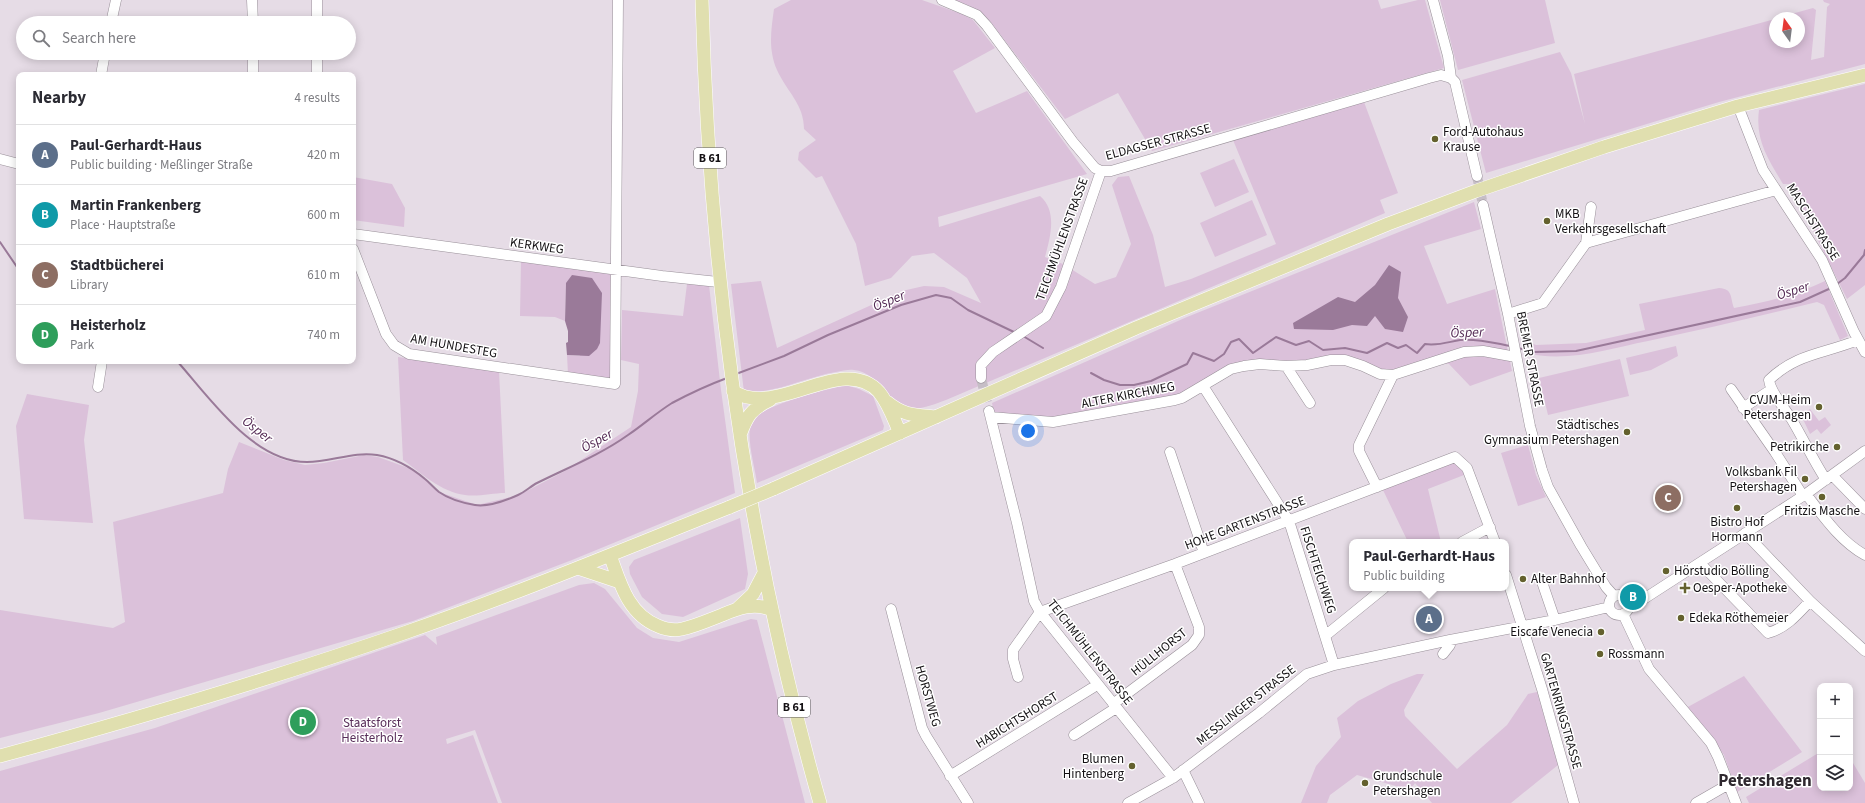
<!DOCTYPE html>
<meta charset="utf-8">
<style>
:root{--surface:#fff;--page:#f2f2f3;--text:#2b2b33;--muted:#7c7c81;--line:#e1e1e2;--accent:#db2777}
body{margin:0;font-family:"Source Sans 3",sans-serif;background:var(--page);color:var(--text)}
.controls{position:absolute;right:12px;bottom:12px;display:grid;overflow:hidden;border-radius:8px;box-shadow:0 2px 10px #0003}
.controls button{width:36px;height:36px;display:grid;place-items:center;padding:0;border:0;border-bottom:1px solid var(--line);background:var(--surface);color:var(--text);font:20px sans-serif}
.compass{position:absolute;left:1769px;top:12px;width:36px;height:36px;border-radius:50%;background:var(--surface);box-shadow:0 2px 10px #0003;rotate:346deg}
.you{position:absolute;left:1028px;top:431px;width:14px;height:14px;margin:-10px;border:3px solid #fff;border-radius:50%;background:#1a73e8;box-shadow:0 0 0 6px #1a73e833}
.badge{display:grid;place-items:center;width:26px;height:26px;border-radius:50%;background:var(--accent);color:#fff;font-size:13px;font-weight:700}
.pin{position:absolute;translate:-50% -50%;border:2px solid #fff;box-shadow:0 1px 4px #0006}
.popup{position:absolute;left:1349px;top:539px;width:160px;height:52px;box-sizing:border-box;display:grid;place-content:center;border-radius:8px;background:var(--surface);filter:drop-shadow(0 1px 3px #0005);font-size:13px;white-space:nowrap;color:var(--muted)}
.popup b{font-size:15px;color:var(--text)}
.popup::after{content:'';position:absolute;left:50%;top:100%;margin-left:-8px;border:8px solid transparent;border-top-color:var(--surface)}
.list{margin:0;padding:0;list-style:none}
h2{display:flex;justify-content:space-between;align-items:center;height:52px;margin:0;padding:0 16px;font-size:17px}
h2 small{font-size:13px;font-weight:400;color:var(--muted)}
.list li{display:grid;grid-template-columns:26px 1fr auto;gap:12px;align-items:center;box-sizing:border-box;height:60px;padding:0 16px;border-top:1px solid var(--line)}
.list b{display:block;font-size:15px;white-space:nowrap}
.list p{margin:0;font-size:13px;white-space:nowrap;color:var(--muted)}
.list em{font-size:13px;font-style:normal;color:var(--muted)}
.icon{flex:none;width:22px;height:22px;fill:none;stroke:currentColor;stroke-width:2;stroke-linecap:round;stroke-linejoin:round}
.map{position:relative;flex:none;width:1865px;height:803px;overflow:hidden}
.search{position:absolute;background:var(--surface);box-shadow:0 2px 10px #0003;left:16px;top:16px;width:340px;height:44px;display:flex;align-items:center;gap:10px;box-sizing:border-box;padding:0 14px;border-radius:22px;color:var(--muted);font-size:15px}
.panel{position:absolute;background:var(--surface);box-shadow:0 2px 10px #0003;left:16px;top:72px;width:340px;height:292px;border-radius:8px}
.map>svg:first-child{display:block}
.green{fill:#dbc1da}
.water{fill:#9a7a99}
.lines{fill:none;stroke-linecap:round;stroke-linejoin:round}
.stream{stroke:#9a7a99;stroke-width:2}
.minor-tunnel{stroke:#c6bec6;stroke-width:10;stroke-dasharray:10 5;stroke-linecap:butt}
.minor-casing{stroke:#999099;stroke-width:11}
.major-casing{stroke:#fff;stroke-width:14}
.minor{stroke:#fff;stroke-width:10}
.major{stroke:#e0dfaf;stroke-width:13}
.major-bridge-casing{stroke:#fff;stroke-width:14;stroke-linecap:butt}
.major-bridge{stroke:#e0dfaf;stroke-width:13}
.poi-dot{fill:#64612e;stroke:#fff;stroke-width:1.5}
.labels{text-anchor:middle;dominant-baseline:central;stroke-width:3;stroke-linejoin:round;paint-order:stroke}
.shield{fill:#fff;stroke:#5a585a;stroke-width:1}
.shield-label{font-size:12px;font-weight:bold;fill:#141114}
.poi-label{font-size:13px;fill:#141114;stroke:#fff;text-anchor:start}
.street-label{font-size:13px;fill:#141114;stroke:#fff}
.park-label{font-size:13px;fill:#582d59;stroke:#fff}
.water-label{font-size:14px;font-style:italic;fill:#512752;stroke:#fff}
.district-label{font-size:17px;font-weight:bold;fill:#2f282f;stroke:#fff}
</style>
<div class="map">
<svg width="1865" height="803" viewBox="0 0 1865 803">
<rect width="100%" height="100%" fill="#e6dce6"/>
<path class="green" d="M791 0H922L962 14 973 20 995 48 953 71 976 113 1027 91 1087 174 938 217 939 227 1040 196C1058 211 1050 238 1045 257L1063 264 1095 284 1116 277 1131 244 1112 185 1118 177 1129 176 1153 235 1165 287 1191 279 1276 244 1233 140 1364 102 1398 193 1380 200 1385 213 946 400C935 404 919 411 907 408 886 403 880 373 854 370 849 369 842 371 836 372 806 377 775 394 744 392L731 284 761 281 777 348 902 291 924 286 944 287 981 303 967 278 934 253 912 256 891 278 865 286 856 244 822 176 816 178 798 160 799 152 816 140 804 129C804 104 787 92 777 70 768 49 771 31 774 9Z
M955 0H1378L1381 9 1418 0H1425L1444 68 1152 151 1118 93 1065 119 990 21 970 6Z
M1440 0H1545L1555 43 1458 70Z
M1823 0H1865V64L1719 102 1486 173 1462 80 1560 52 1571 73 1585 124 1574 74 1775 19V42H1799V18H1777L1813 8 1816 10 1811 60 1824 57 1827 7 1830 4 1824 2Z
M1865 84V285L1847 299 1790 184H1783C1768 159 1755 140 1759 110Z
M1234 159 1249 192 1215 207 1200 173Z
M353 177 392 184 405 208 404 227 353 220Z
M1252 200 1267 235 1215 257 1200 223Z
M1474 202 1481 229 1424 246 1447 304 1495 289 1512 371 1470 386 1449 364 1429 361 1394 370H1379L1368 363 1310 360 1256 361 1177 395 1051 419 994 412 992 403 1187 317Z
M521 261 609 272 615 280 611 380 568 374 567 355 580 356 566 283 565 321 555 317 520 316Z
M1825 281 1848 336 1840 340 1824 305 1817 302C1761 316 1705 329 1648 341 1607 349 1564 364 1523 352L1521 339 1536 345 1586 343 1645 330 1639 304 1719 288C1733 289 1730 297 1734 308 1767 302 1795 295 1825 281Z
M687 284 709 285 721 390 735 493 572 560 413 621 99 713 0 738V610L113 628 125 622 113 522 223 493 228 469 239 442 284 460 305 465 324 463 364 455 378 457 414 470 439 492 477 505 519 495 563 472 631 427 638 391 639 364 621 360 622 310 683 316Z
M1676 346 1678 356 1651 370 1630 375 1626 358Z
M398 357 499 371 505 493C493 493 477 497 465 495 441 492 421 473 403 460Z
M1620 359 1629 396 1548 415 1539 378Z
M846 385 859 389 873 396 884 426 883 430 757 483C755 467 745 435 752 421 759 406 828 389 846 385Z
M27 394 89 405 84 440 93 523 24 519 16 426Z
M1810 409 1819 421 1825 417 1831 425 1821 434 1817 429 1810 434 1801 415Z
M1528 445 1536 475 1546 497 1518 506 1501 453Z
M1454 460 1460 463 1464 475 1428 489 1441 542H1408L1383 490V487Z
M740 518 748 574 745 589 683 617 662 614 642 597 630 574 629 567 634 560Z
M594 583 605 589 637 628 653 638 679 642 751 619 757 620 805 803H502L475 730 446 739 447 744 473 735 498 803H0V771L155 728 425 635 437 645 436 637 579 585Z
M1417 674H1424L1404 710 1405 716 1457 769 1507 725 1528 694 1537 692 1558 765 1511 803H1432L1415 783 1410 790 1357 775 1330 795 1327 803H1301L1316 766 1341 737 1337 718 1358 701 1391 684Z
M1744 676 1802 752 1737 792 1724 755 1715 742 1686 708Z
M1820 752V788H1850V758L1865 783V803H1749L1746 797Z"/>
<path class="water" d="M1389 265 1401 272 1398 298 1408 317 1403 332 1385 329 1375 316 1367 326 1352 325 1333 330 1294 329 1293 323 1338 297 1355 302 1375 285Z
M572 275 592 278 602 293 600 343 597 349 589 356 567 355 566 343 568 342V331L565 321 566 283Z"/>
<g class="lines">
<path class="stream" d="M0 242 19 270
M1837 284 1845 278 1864 255 1865 250
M1023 336 1043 348
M1518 348 1534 352 1576 351 1800 302 1831 288
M177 361C210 398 253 462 307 462 331 462 354 451 377 455 394 458 412 468 425 479 430 483 434 488 439 492 449 499 463 503 475 505 488 507 507 500 518 495 525 492 531 486 537 483 567 468 600 455 628 435 643 425 656 413 672 403 689 394 708 385 727 378
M1091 373 1104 380 1120 385H1134L1151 381 1187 364 1193 353 1214 361 1224 354 1231 342 1239 339 1253 353 1276 337 1296 345 1309 341 1323 350 1345 348 1367 353 1387 343 1398 348 1406 345 1417 353 1425 344C1438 346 1448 342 1460 340 1476 338 1494 343 1510 346
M736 374 784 356 828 335 901 305 936 295 951 298 968 310 1016 333"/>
<path class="minor-tunnel" d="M1477 176 1483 205
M981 378 989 411"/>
<g class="minor-casing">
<path id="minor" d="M252 0 253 23
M942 0 977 15 987 26 1073 142 1095 168 1101 171H1111L1429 78 1441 75 1451 78
M1433 0 1448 56 1451 78 1455 82 1477 176
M111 23 116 0
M317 23V0
M253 53V75
M101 75 105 53
M317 75V53
M1738 106 1763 170 1822 260 1854 332 1865 352
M0 159 19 164
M1483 205 1508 314 1530 426 1542 470 1548 487 1581 546 1606 587 1614 596
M353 234 662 276 718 282
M1586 243 1591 207
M353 249 386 334 394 345 409 354 615 384 618 0
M1508 314 1543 303 1586 243 1773 191
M1286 366 1310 403
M981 378V365L993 352 1046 316 1061 287 1101 171
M1203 386 1289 521 1334 665
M98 387 102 361
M1731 389 1775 452 1803 496
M1743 408 1772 389
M989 411 1017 523 1034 601 1040 612 1173 778
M991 417 1053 422 1175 400 1182 398 1231 369 1244 366 1260 364 1286 366 1307 365 1331 360H1345L1363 366 1380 374 1393 375 1464 352 1483 351 1516 357
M1170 452 1204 553
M1832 475 1865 509
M1826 480C1813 460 1804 440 1792 420 1785 408 1771 394 1769 380 1797 353 1824 354 1858 340
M1377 487 1359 451V445L1393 375
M1806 494C1823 516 1840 541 1865 555
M1745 533 1810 601 1865 651
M1462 542 1490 527
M1700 563 1768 633C1786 628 1797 615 1810 601
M1506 575 1542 689 1574 803
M1541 579 1555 620
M1609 605a10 10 0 1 1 20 0a10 10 0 1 1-20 0Z
M1629 605 1636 604 1806 494 1865 451
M891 609 922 728 926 736 968 803
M1040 612 1175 564 1455 457 1467 468 1495 542
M1623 614 1649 669 1711 743 1718 757 1736 803
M1325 636 1384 588
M1443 654 1450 645V640
M1018 677 1013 659V650L1040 612
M1113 704 1192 645 1199 635V627L1175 564
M1074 735 1116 708
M1183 770 1199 803
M950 776 1097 685
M1128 803 1173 778 1259 713 1307 674 1334 665 1450 640 1555 620 1609 607
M1696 803 1729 784"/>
</g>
<g class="major-casing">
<path id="major" d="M702 0C709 273 745 540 820 803
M733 391C775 420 843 352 879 392 889 404 894 420 900 433
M887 402C904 416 915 415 936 417
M740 435C747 416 751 409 770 400
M773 489 1136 328 1388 224 1476 191 1604 147 1738 106 1865 75
M610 555C620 583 628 614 658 626 665 629 674 631 682 629 696 626 709 620 722 615 738 608 755 602 772 610
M578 568 620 582
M737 609 753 594 764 573
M0 756C136 719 271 679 404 633 514 595 622 550 730 507"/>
</g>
<use href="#minor" class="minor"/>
<use href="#major" class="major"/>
<g class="major-bridge-casing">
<path id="major-bridge" d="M730 507 773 489"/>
</g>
<use href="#major-bridge" class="major-bridge"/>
</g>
<g class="poi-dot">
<circle cx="1435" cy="139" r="4"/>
<circle cx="1547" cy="221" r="4"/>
<circle cx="1819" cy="407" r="4"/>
<circle cx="1627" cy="432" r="4"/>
<circle cx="1837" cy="447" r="4"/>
<circle cx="1805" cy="479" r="4"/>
<circle cx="1822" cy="497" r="4"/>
<circle cx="1737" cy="508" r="4"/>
<circle cx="1666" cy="571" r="4"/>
<circle cx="1523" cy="579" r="4"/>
<path d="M1683 582h4v4h4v4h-4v4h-4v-4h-4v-4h4z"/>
<circle cx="1681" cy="618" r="4"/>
<circle cx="1601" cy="632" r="4"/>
<circle cx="1600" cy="654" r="4"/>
<circle cx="1132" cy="766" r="4"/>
<circle cx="1365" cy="783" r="4"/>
</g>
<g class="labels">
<g class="shield">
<rect x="694" y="148" width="32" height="20" rx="3"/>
<rect x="778" y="697" width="32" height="20" rx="3"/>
</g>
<g class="shield-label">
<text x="710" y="158">B 61</text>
<text x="794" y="707">B 61</text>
</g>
<g class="poi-label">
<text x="1443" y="132">Ford-Autohaus<tspan x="1443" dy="15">Krause</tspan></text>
<text x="1555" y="214">MKB<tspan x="1555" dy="15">Verkehrsgesellschaft</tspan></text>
<text x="1811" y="400" text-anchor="end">CVJM-Heim<tspan x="1811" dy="15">Petershagen</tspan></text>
<text x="1619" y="425" text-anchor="end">Städtisches<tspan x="1619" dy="15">Gymnasium Petershagen</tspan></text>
<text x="1829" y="447" text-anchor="end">Petrikirche</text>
<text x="1797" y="472" text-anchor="end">Volksbank Fil<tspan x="1797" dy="15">Petershagen</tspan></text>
<text x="1822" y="511" text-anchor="middle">Fritzis Masche</text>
<text x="1737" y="522" text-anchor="middle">Bistro Hof<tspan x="1737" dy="15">Hormann</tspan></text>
<text x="1674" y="571">Hörstudio Bölling</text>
<text x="1531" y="579">Alter Bahnhof</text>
<text x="1693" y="588">Oesper-Apotheke</text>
<text x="1689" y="618">Edeka Röthemeier</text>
<text x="1593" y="632" text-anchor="end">Eiscafe Venecia</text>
<text x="1608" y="654">Rossmann</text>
<text x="1124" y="759" text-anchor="end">Blumen<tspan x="1124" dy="15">Hintenberg</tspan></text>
<text x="1373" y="776">Grundschule<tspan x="1373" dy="15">Petershagen</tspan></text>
</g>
<g class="street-label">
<text transform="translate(1158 142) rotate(-15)">ELDAGSER STRASSE</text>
<text transform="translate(1813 222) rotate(58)">MASCHSTRASSE</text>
<text transform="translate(1062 239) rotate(-70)">TEICHMÜHLENSTRASSE</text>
<text transform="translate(537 246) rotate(8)">KERKWEG</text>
<text transform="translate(454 346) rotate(10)">AM HUNDESTEG</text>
<text transform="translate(1530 359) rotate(79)">BREMER STRASSE</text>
<text transform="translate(1128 395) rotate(-11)">ALTER KIRCHWEG</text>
<text transform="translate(1245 523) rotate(-21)">HOHE GARTENSTRASSE</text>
<text transform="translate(1318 570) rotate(72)">FISCHTEICHWEG</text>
<text transform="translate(1090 652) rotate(52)">TEICHMÜHLENSTRASSE</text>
<text transform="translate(1159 652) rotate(-39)">HÜLLHORST</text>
<text transform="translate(928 696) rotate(74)">HORSTWEG</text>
<text transform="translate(1246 705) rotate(-38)">MESSLINGER STRASSE</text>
<text transform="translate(1561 711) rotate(74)">GARTENRINGSTRASSE</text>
<text transform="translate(1017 720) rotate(-32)">HABICHTSHORST</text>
</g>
<g class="park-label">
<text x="372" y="723">Staatsforst<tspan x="372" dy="15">Heisterholz</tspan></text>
</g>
<g class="water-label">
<text transform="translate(1793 291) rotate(-17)">Ösper</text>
<text transform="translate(889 301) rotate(-22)">Ösper</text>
<text transform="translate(1467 333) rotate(-2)">Ösper</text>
<text transform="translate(257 430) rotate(38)">Ösper</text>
<text transform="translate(597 441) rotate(-29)">Ösper</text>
</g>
<g class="district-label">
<text x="1765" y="781">Petershagen</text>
</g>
</g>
</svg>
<div class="controls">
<button>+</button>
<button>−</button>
<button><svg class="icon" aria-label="layers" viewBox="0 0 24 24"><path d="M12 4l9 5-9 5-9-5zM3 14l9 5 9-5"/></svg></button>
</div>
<svg class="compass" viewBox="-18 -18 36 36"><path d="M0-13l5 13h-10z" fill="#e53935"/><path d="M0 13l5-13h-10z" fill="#7c7c81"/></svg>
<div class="you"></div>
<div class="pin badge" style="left:1429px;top:619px;background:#5c6f8a">A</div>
<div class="popup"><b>Paul-Gerhardt-Haus</b>Public building</div>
<div class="pin badge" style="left:1633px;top:597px;background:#0f9aa8">B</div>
<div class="pin badge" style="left:1668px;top:498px;background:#8d6e63">C</div>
<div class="pin badge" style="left:303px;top:722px;background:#2e9e5b">D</div>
<div class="search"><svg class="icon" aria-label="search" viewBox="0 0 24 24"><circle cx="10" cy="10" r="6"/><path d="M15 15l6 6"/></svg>Search here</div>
<section class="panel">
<h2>Nearby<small>4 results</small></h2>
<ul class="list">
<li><span class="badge" style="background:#5c6f8a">A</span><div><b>Paul-Gerhardt-Haus</b><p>Public building · Meßlinger Straße</p></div><em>420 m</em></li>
<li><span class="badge" style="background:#0f9aa8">B</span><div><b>Martin Frankenberg</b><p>Place · Hauptstraße</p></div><em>600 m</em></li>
<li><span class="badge" style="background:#8d6e63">C</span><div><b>Stadtbücherei</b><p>Library</p></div><em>610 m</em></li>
<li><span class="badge" style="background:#2e9e5b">D</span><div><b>Heisterholz</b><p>Park</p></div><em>740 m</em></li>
</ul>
</section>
</div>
